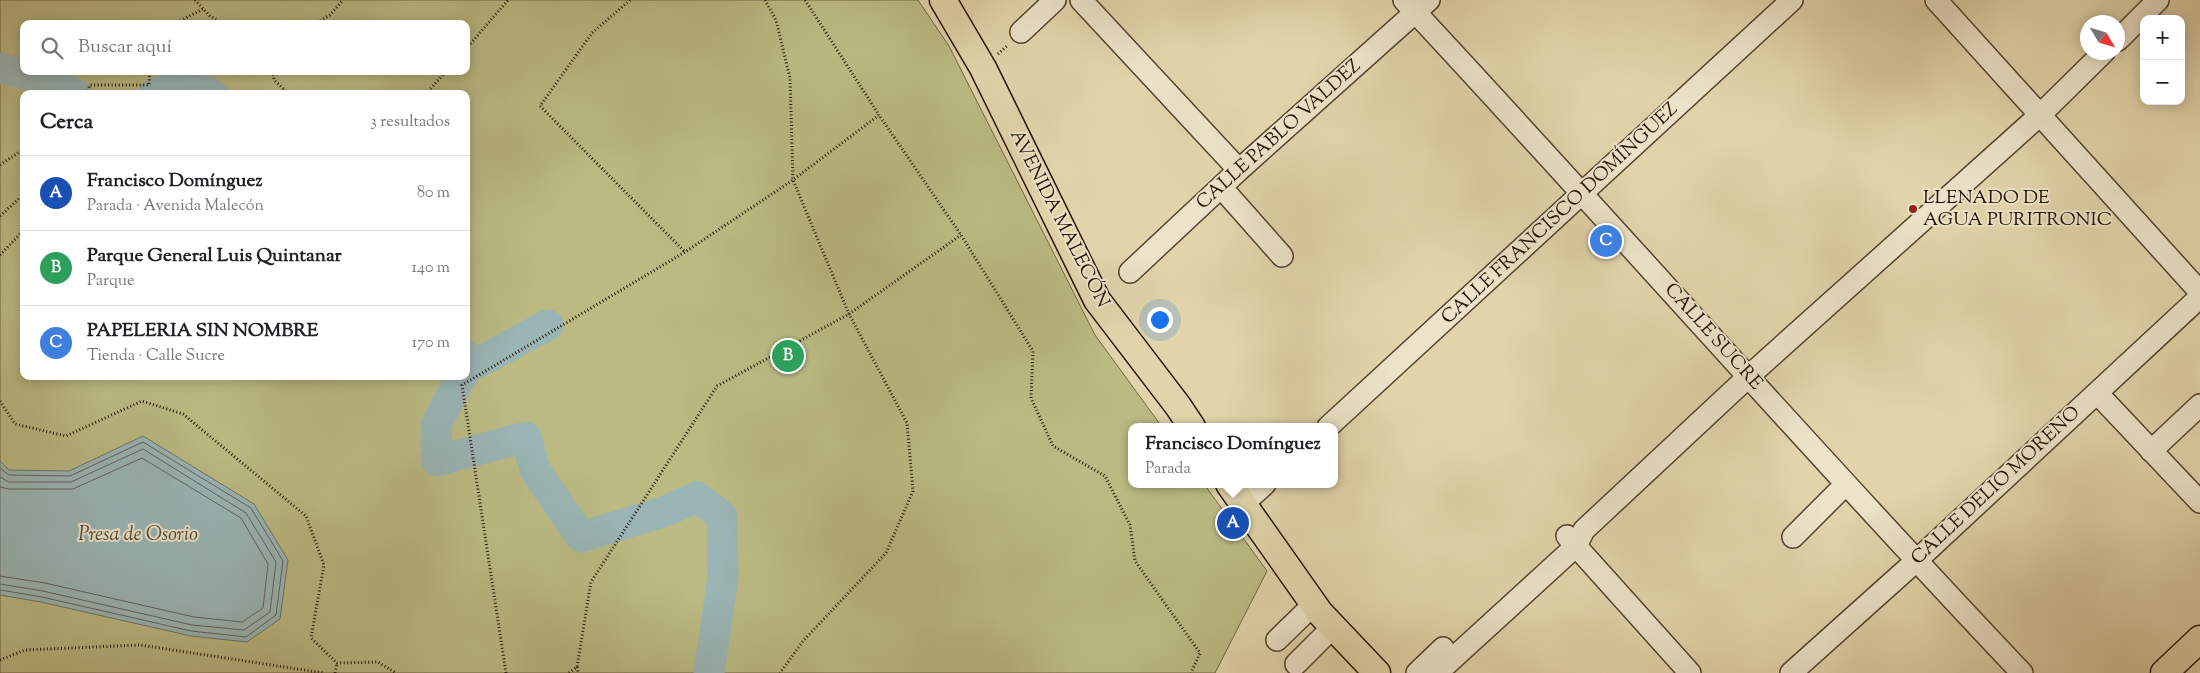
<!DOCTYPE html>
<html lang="es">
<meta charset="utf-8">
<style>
:root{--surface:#fff;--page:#f6f6f6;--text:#202124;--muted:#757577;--line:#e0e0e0;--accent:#8f2418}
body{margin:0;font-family:"Sorts Mill Goudy",serif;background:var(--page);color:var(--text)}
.controls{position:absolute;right:15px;top:15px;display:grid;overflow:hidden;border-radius:10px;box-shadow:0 2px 12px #0003}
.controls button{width:45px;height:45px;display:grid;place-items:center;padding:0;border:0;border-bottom:1px solid var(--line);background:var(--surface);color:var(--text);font:25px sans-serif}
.compass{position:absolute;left:2080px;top:15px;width:45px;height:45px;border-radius:50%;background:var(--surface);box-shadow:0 2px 12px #0003;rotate:128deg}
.you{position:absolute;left:1159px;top:319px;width:18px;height:18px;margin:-12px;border:4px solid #fff;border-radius:50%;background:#1a73e8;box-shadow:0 0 0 8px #1a73e833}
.badge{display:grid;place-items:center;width:32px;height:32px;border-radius:50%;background:var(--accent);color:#fff;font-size:16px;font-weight:700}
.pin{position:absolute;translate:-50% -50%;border:2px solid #fff;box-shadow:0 1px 5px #0006}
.popup{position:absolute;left:1128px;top:423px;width:210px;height:65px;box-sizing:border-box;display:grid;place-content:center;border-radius:10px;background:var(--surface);filter:drop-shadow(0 1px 4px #0005);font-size:16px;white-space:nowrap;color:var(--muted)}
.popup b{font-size:19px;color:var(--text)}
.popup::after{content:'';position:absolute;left:50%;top:100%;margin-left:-10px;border:10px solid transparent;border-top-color:var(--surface)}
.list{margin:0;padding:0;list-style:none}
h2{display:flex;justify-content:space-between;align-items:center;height:65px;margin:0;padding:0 20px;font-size:21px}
h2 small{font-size:16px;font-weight:400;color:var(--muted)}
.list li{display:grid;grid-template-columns:32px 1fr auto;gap:15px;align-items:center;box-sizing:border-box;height:75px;padding:0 20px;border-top:1px solid var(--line)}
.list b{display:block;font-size:19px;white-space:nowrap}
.list p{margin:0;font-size:16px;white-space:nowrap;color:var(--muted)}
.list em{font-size:16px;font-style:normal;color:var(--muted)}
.icon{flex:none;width:28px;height:28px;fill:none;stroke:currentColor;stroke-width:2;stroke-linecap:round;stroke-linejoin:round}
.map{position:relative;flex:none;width:2200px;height:673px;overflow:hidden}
.search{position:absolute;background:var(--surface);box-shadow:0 2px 12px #0003;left:20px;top:20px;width:450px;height:55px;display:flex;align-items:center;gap:12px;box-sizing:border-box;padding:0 18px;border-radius:10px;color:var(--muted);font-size:19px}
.panel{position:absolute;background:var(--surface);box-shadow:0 2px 12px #0003;left:20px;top:90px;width:450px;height:290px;border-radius:10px}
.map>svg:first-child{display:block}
.green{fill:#bbba83;stroke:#706745;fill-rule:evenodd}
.water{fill:#9ab5b5;stroke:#6b756f}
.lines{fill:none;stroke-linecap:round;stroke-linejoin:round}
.shore{stroke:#60645e;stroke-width:1}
.river{stroke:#9ab5b5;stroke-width:31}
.minor-casing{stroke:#544430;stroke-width:24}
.major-casing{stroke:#251407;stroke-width:29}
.path{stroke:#251407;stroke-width:3;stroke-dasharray:1 2.5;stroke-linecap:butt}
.minor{stroke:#ece3c8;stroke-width:21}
.major{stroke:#e1d4ab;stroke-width:26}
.poi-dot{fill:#8f2418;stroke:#ece3c8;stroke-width:2}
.labels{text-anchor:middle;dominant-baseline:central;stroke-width:4;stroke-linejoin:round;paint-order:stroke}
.street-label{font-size:19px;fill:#251407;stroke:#ece3c8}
.poi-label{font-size:19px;fill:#251407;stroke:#ece3c8;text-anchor:start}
.water-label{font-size:20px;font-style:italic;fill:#4e4c44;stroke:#ece3c8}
</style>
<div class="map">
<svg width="2200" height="673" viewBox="0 0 2200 673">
<rect width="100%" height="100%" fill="#e1d4ab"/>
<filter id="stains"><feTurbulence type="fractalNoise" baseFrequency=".004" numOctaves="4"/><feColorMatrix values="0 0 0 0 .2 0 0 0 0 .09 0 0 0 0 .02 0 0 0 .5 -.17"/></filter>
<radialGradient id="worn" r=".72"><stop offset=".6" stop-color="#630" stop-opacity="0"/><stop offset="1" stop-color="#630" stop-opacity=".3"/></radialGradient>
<path class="green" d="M0 0H918L949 46 1095 335 1162 427H1132V484H1204L1267 571 1215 673H0ZM24 24H466V71H24ZM24 94H466V376H24Z"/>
<path class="water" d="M143 436 254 504 288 560 280 619 247 642 191 636 41 602 0 595V461L9 470 69 471Z"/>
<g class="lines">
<path class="shore" d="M0 468 9 475 70 476 143 442 251 508 283 561 276 615 246 637 191 631 42 597 0 590
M0 477 9 482H71L143 449 246 513 276 562 270 612 244 630 192 625 43 591 0 584
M0 487 9 489H73L142 458 241 518 268 564 263 608 242 622 194 617 45 583 0 576"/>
<path class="river" d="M0 68 42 78 76 94
M154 94 184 83 212 94
M466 356 477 363 548 325
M463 376 459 380 436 425 437 461 526 437 535 470 581 537 663 512 697 497 722 516 723 577 709 673"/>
<g class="minor-casing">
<path id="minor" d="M1081 0 1239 170
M1404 0C1612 223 1812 452 2022 673
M1936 0 2200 292
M1021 32 1055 0
M2118 40 2158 0
M1221 187 1282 256
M1130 272 1239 170 1429 0
M2097 393 2200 502
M1328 427 1792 0
M2151 451 2200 405
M1242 505 1265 484
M1567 536 1690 673
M1793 537 1846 484
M1277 640 1314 604
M1296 664 1333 627
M1417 673 1443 648
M1437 673 1576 546 1584 530 1749 376 2041 114 2104 52
M1791 673 1916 561 2200 297"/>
</g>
<g class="major-casing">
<path id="major" d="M943 0 983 68 1097 300 1178 406 1192 427
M1229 484 1320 613 1377 673
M2164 673 2200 639"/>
</g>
<path class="path" d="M195 0 210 16 224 24
M630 0 592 33 540 106 685 252
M765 0 776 20 790 78 793 180 849 314 907 423 913 491 886 553 803 641 780 673
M805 0 879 115
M174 24 203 9
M314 24 330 15 343 0
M466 49 508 0
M998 54 1008 45
M273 71 274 80 289 94
M86 94 90 85H149L150 71
M426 94 446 71
M0 165 24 149
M0 216 24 194
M0 255 24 230
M0 401 15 424 66 436 142 401 183 414 306 516 324 565 311 638 337 663 378 662 396 673
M0 660 25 650 140 645 324 673
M577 667 578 673
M335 673 337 663
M506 673 462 385 685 252 793 180 879 115 961 235 1033 351 1031 398 1053 446 1105 476 1130 525 1135 561 1200 653 1191 673
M569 673 577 667 591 582 717 386 849 314 961 235"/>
<use href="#minor" class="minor"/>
<use href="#major" class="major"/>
</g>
<circle class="poi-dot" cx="1913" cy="209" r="5"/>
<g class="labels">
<g class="street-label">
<text transform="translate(1279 135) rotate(-42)">CALLE PABLO VALDEZ</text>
<text transform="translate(1560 214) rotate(-43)">CALLE FRANCISCO DOMÍNGUEZ</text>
<text transform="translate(1059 219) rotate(63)">AVENIDA MALECÓN</text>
<text transform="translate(1713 337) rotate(48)">CALLE SUCRE</text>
<text transform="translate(1996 486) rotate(-43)">CALLE DELIO MORENO</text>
</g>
<g class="poi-label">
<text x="1923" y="198">LLENADO DE<tspan x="1923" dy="22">AGUA PURITRONIC</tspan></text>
</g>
<g class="water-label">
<text x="138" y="535">Presa de Osorio</text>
</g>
</g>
<rect width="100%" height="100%" filter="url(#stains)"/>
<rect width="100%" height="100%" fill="url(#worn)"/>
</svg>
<div class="controls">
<button>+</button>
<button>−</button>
</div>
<svg class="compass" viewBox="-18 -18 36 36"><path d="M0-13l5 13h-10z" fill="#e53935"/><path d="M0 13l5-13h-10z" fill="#757577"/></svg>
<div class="you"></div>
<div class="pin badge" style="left:1233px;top:523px;background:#1a4fb4">A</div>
<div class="popup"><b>Francisco Domínguez</b>Parada</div>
<div class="pin badge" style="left:788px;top:356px;background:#2e9e5b">B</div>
<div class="pin badge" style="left:1606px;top:241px;background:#3f7fe0">C</div>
<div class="search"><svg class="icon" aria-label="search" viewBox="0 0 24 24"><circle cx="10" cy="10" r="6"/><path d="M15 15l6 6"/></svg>Buscar aquí</div>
<section class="panel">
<h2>Cerca<small>3 resultados</small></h2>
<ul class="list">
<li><span class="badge" style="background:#1a4fb4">A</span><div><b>Francisco Domínguez</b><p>Parada · Avenida Malecón</p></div><em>80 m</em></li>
<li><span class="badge" style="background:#2e9e5b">B</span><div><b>Parque General Luis Quintanar</b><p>Parque</p></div><em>140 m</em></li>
<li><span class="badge" style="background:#3f7fe0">C</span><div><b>PAPELERIA SIN NOMBRE</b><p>Tienda · Calle Sucre</p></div><em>170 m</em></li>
</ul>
</section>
</div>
